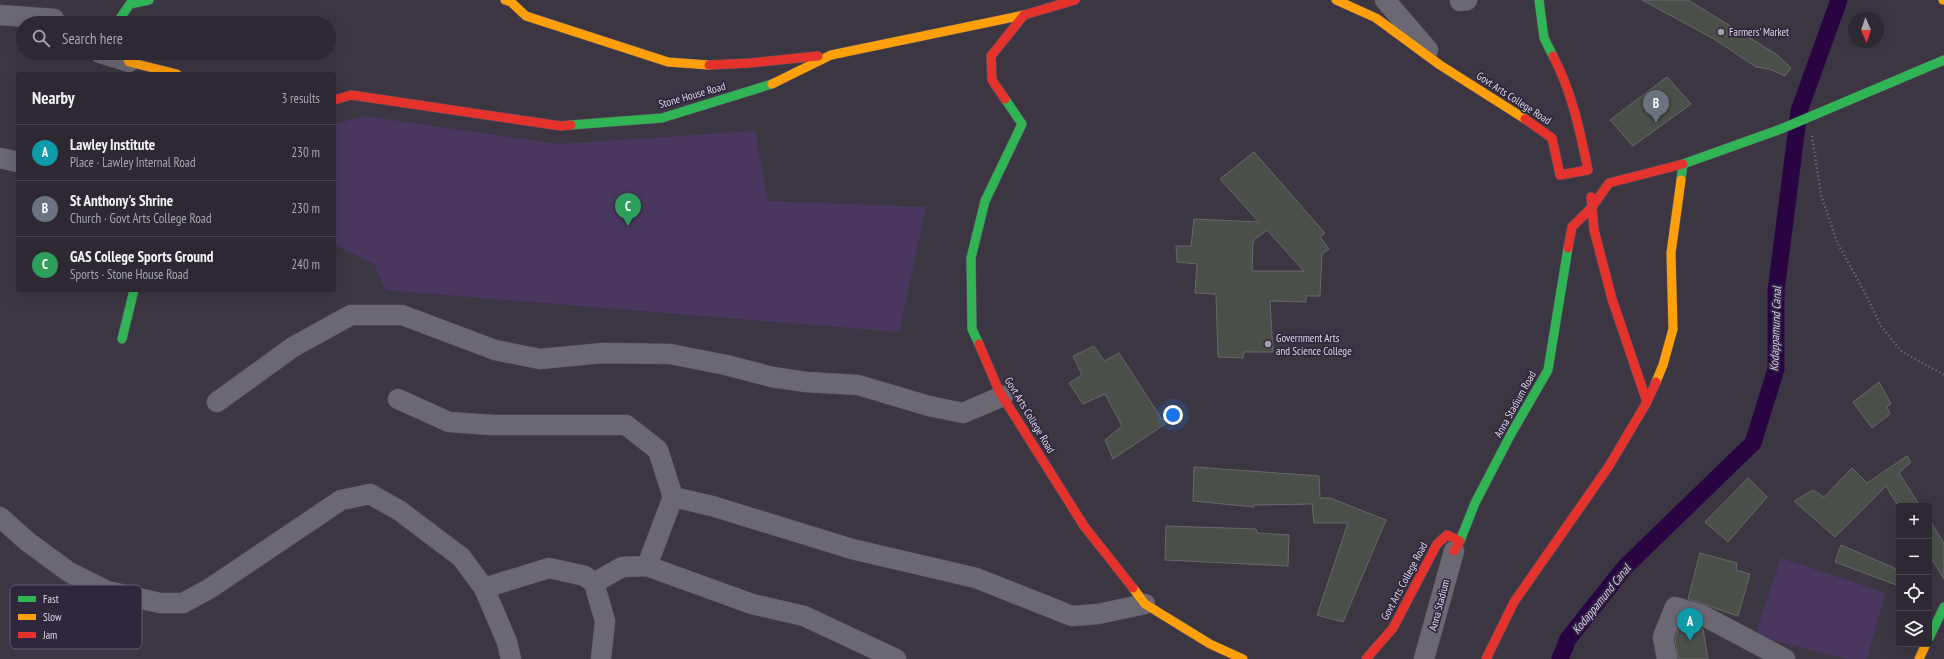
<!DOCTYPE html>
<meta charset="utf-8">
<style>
:root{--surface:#2d2832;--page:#35303a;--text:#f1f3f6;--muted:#a7a6ac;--line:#48444d;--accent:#a59fae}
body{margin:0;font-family:"PT Sans Narrow",sans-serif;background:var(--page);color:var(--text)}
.controls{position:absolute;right:12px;bottom:12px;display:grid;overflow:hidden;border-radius:4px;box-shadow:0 4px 16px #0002}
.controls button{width:36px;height:36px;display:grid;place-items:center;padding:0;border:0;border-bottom:1px solid var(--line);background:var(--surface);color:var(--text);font:20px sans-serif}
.compass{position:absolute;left:1848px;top:12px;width:36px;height:36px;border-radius:50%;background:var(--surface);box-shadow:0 4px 16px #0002;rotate:177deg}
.you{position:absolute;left:1173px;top:415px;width:14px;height:14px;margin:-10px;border:3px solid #fff;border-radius:50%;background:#1a73e8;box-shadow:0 0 0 6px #1a73e833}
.badge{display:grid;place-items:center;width:26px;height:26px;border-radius:50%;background:var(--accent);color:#fff;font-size:13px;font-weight:700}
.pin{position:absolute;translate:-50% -33px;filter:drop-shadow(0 1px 2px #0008)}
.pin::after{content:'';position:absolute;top:21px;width:14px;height:12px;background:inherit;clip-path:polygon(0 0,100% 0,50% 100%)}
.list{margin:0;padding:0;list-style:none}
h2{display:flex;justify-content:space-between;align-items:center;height:52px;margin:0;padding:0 16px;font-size:17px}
h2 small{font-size:13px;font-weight:400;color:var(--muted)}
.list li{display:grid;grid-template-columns:26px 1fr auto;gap:12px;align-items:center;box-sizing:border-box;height:56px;padding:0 16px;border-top:1px solid var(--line)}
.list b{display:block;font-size:15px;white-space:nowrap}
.list p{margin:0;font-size:13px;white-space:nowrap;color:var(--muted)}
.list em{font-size:13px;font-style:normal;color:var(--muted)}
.icon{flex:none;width:22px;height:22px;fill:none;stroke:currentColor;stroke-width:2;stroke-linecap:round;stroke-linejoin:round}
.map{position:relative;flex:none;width:1944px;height:659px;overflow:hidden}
.search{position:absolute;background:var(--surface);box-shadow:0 4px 16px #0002;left:16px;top:16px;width:320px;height:44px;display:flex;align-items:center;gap:10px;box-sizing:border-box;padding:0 14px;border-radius:22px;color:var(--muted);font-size:15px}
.panel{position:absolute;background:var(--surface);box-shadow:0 4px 16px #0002;left:16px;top:72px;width:320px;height:220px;border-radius:4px}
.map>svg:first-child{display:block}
.green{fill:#49375f}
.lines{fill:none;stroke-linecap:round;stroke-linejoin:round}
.canal{stroke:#280542;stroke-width:17}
.building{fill:#4b4f49;stroke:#676868;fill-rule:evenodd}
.street-casing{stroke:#58535f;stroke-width:21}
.fast-casing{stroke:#58535f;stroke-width:10}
.slow-casing{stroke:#58535f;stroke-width:10}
.jam-casing{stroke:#58535f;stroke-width:10}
.path{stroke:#76727b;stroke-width:2.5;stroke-dasharray:1 3;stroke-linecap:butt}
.street{stroke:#6c6873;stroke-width:20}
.fast{stroke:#30b455;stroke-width:9}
.slow{stroke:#ff9f0a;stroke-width:9}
.jam{stroke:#e5322d;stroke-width:9}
.poi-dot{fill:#a59fae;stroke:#31273d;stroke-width:1.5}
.labels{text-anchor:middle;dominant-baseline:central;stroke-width:3.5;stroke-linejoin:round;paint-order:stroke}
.poi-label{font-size:11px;fill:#ded8e7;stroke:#31273d;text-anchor:start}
.street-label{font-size:11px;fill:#ded8e7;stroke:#31273d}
.water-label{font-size:12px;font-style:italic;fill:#dac9f1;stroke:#31273d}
.key{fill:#31273d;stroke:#655c70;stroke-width:1}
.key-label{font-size:11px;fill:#ded8e7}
</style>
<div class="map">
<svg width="1944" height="659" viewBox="0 0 1944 659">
<rect width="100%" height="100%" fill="#3c3643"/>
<path class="green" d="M365 116 559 144 755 131 768 201 926 207 899 332 386 290 374 264 334 244V124Z
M1781 558 1885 593 1867 659H1846L1755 636Z"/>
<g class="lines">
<path class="canal" d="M1560 659 1568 639 1625 567 1753 443 1776 369V291L1799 111 1839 0"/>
</g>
<path class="building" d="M1642 0H1688L1776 54 1791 68 1785 76 1769 69 1756 67 1714 39Z
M1667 77 1691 104 1633 146 1610 120Z
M1254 152 1325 233 1320 237 1329 249 1322 254 1320 296H1306V302L1270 301 1273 352H1244L1243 358 1218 357 1216 294 1195 293 1197 264 1177 262 1176 246H1191L1194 219 1259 222 1220 179ZM1267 230 1304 271H1252L1253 241Z
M1094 346 1104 361 1119 353 1165 424 1113 459 1105 440 1122 426 1105 394 1083 404 1069 383 1082 375 1073 356Z
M1879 382 1891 404 1887 407 1890 414 1872 428 1853 402Z
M1907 456 1911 462 1899 473 1920 506H1898L1886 486 1835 537 1794 501 1813 490 1824 497 1852 468 1867 483Z
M1194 467 1319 476 1320 498H1330L1386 520 1343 622 1317 615 1348 523H1314L1312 504 1254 505V507L1193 501Z
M1748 478 1767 497 1728 542 1705 522Z
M1929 519 1944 543V579L1929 555Z
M1166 526 1256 529 1257 533 1289 535 1288 566 1165 560Z
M1841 545 1899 570V586L1835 562Z
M1700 553 1737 563 1736 570 1750 574 1738 616 1688 599Z
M1681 622 1703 629 1708 659H1678L1675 638Z"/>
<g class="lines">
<g class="street-casing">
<path id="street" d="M1385 0 1428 50
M1460 1 1467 0
M0 15 54 19 55 23
M100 53 129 62
M0 158 18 162
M398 399 449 422 492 425H626L658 450 673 497 712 506 852 549 976 578 1072 616 1098 614 1145 604
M217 402 293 347 351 315H402L495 350 540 359 603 353 670 354 726 365 772 377 806 382 858 385 929 406 963 413 1003 396
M0 517 28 542 69 572 107 591 160 603H183L209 589 341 500 370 494 400 511 461 557 484 588 507 642 511 659
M647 566 673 497
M594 583 622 567 647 566 752 604 804 616 896 659
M484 588 549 568 585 576 594 583 605 621 601 659
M1424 659 1454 551
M1667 659 1663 637 1675 607 1702 615 1785 659"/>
</g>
<g class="fast-casing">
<path id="fast" d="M1539 0 1544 38 1553 56
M119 23V20L130 4 149 0
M571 125 662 118 772 84
M1681 180 1683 164 1781 129 1944 60
M122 339 134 290
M979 344 972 329 971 258 985 201 1022 124 1005 99
M1460 541 1475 503 1511 434 1548 370 1568 248
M1929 638 1944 607"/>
</g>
<g class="slow-casing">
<path id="slow" d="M505 0 511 2 526 16 668 62 709 65
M1336 0 1376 18 1440 65 1525 119
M1943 0H1944
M125 53 129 62 177 74
M772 84 831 55 1024 15
M1656 382 1663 365 1673 329 1671 253 1681 180
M1133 588 1145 604 1210 644 1243 659
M1919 659 1926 644"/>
</g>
<g class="jam-casing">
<path id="jam" d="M709 65 750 63 818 56
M1005 99 992 80 991 56 1024 15 1075 0
M334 100 351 95 561 126 571 125
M1525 119 1552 138 1560 175 1588 170C1580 131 1572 92 1553 56
M1591 197 1594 230 1612 299 1647 402
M1568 248 1572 227 1592 207 1609 183 1683 164
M979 344 999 391 1084 526 1133 588
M1366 659 1393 628 1437 544 1447 535 1460 541 1454 551
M1486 659 1514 602 1609 466 1647 402 1656 382"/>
</g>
<path class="path" d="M1812 136 1821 195 1837 242 1866 295 1881 326 1901 351 1944 375"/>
<use href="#street" class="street"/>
<use href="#fast" class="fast"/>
<use href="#slow" class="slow"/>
<use href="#jam" class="jam"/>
</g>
<g class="poi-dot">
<circle cx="1721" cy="32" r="4"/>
<circle cx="1268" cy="344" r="4"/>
</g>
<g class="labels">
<g class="poi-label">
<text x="1729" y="32">Farmers' Market</text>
<text x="1276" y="338">Government Arts<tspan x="1276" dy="13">and Science College</tspan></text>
</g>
<g class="street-label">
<text transform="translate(692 95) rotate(-16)">Stone House Road</text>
<text transform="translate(1514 98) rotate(33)">Govt Arts College Road</text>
<text transform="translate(1515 404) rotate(-61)">Anna Stadium Road</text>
<text transform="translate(1030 415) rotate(59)">Govt Arts College Road</text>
<text transform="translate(1404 581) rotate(-62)">Govt Arts College Road</text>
<text transform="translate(1439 605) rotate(-75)">Anna Stadium</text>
</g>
<g class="water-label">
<text transform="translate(1775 329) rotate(-88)">Kodappamund Canal</text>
<text transform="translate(1601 599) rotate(-51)">Kodappamund Canal</text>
</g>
</g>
<rect x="10" y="585" width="132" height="64" rx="6" class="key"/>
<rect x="18" y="596" width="18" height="6" fill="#30b455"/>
<rect x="18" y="614" width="18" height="6" fill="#ff9f0a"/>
<rect x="18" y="632" width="18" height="6" fill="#e5322d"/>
<g class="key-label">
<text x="43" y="603">Fast</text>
<text x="43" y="621">Slow</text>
<text x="43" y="639">Jam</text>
</g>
</svg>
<div class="controls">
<button>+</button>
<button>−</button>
<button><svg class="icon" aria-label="locate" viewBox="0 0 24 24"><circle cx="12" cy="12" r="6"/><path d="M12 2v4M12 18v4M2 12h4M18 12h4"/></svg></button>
<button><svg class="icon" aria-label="layers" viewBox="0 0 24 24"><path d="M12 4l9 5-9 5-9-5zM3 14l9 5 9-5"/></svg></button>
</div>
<svg class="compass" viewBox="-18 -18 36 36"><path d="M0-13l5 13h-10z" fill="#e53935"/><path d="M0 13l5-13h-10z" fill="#a7a6ac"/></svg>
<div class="you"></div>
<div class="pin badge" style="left:1690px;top:641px;background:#0f9aa8">A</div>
<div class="pin badge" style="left:1656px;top:123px;background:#6b7280">B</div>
<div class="pin badge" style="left:628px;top:226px;background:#2e9e5b">C</div>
<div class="search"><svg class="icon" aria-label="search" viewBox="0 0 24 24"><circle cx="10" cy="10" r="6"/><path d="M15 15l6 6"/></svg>Search here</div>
<section class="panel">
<h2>Nearby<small>3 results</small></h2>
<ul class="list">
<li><span class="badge" style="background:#0f9aa8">A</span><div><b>Lawley Institute</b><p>Place · Lawley Internal Road</p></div><em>230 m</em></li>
<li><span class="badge" style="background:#6b7280">B</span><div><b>St Anthony's Shrine</b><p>Church · Govt Arts College Road</p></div><em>230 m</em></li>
<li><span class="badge" style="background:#2e9e5b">C</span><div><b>GAS College Sports Ground</b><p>Sports · Stone House Road</p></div><em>240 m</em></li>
</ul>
</section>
</div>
